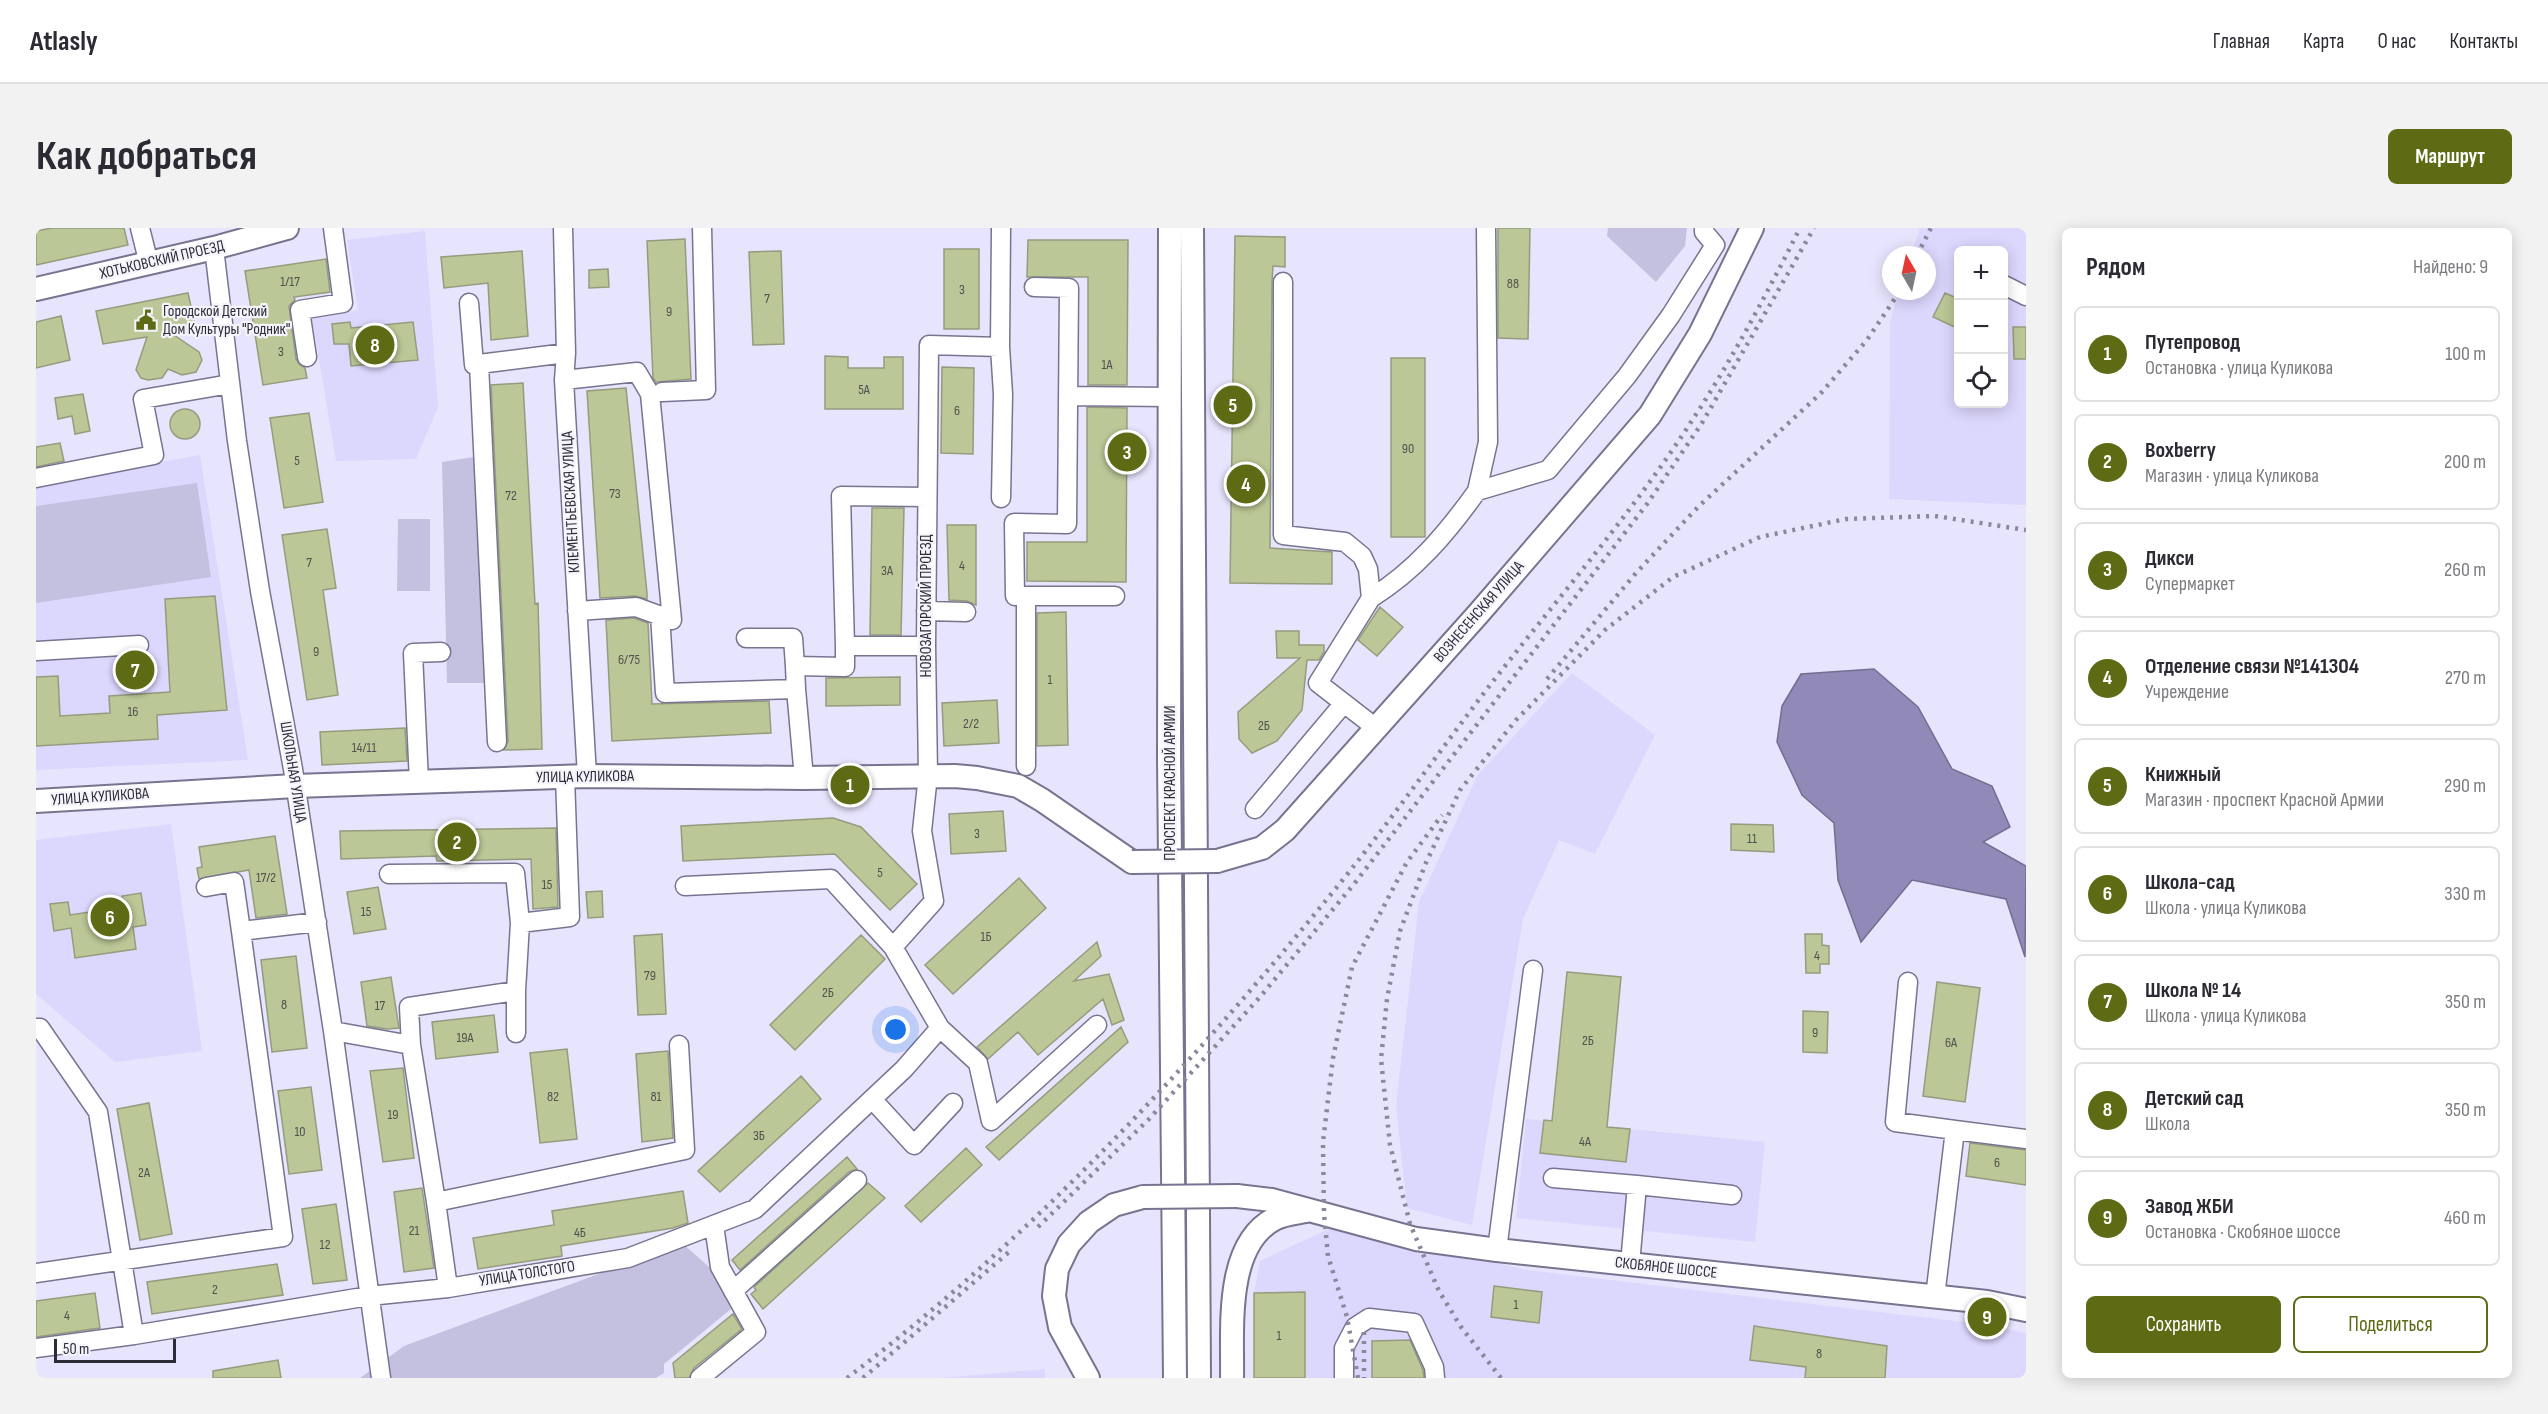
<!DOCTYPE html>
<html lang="ru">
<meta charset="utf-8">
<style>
:root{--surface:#fff;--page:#f2f2f3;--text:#2b2b33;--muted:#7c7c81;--line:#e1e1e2;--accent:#5e6b14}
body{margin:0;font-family:"Sofia Sans Condensed",sans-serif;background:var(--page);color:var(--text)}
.controls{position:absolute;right:18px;top:18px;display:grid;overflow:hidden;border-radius:9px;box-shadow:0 3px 15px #0003}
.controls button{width:54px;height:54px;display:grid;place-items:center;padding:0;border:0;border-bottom:2px solid var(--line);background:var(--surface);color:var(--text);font:30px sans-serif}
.compass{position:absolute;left:1846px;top:18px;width:54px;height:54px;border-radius:50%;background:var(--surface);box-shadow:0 3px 15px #0003;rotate:351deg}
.scale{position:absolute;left:18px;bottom:15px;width:122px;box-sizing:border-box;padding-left:6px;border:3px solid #2c2b37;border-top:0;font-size:16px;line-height:21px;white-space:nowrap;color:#2c2b37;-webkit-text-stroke:4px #f4f4fa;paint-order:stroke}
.you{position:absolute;left:860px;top:802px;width:21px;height:21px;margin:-15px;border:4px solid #fff;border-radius:50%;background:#1a73e8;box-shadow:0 0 0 9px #1a73e833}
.badge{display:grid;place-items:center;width:39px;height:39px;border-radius:50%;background:var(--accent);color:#fff;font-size:20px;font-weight:700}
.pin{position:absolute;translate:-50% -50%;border:3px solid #fff;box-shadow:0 2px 6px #0006}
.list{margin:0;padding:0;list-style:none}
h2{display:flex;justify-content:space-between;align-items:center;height:78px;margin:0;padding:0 24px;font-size:26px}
h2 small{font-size:20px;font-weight:400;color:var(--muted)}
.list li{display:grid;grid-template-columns:39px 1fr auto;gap:18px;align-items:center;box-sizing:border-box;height:96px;margin:0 12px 12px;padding:0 12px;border:2px solid var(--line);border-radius:9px}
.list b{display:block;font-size:22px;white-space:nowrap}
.list p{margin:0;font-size:20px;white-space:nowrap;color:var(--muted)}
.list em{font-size:20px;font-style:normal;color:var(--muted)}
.actions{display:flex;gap:12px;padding:18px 24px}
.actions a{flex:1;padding:14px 0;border:2px solid var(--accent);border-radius:9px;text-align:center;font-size:21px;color:var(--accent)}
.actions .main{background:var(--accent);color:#fff}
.icon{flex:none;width:33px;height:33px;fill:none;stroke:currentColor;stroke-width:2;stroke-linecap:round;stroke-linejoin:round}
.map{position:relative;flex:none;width:1990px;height:1150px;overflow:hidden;border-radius:9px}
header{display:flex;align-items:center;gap:36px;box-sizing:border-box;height:84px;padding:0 30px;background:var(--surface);border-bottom:2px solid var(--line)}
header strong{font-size:28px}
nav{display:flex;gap:33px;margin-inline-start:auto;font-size:21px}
.intro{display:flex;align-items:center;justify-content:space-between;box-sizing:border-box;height:144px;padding:0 36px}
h1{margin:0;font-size:42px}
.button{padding:15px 27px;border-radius:9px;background:var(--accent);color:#fff;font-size:21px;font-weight:700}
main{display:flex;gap:36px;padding:0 36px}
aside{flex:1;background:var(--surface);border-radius:9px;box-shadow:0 3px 15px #0003}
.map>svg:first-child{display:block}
.built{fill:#dcd7fd;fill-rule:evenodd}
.green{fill:#c4c0e0}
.water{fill:#918ab8;stroke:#736e91;stroke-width:1.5}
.building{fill:#bbc796;stroke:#959c7e;stroke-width:1.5}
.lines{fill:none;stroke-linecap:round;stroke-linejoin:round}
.minor-casing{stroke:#787490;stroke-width:21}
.major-casing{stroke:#787490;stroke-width:26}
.minor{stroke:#fff;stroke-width:18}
.major{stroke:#fff;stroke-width:22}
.rail{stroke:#8a889b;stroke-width:4.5;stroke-dasharray:3 6;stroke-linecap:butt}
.major-bridge-casing{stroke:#787490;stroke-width:26;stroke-linecap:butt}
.major-bridge{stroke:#fff;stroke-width:22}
.labels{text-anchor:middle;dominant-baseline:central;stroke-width:4.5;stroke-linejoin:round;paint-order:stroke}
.number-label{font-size:14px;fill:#50524f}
.street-label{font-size:16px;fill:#2c2b37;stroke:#f4f4fa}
.poi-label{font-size:16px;fill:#2c2b37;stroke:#f4f4fa;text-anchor:start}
</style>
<header>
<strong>Atlasly</strong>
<nav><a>Главная</a><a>Карта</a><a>О нас</a><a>Контакты</a></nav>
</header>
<div class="intro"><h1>Как добраться</h1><a class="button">Маршрут</a></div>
<main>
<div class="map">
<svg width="1990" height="1150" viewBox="0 0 1990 1150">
<rect width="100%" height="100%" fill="#e7e4fd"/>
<path class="built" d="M1884 0H1990V277L1853 271 1854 93 1863 63H1891V27H1875ZM1922 22H1968V176H1922Z
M389 3 402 179 380 231 300 233 276 89 322 82 311 12Z
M164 227 212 532 0 542V256Z
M1536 445 1619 507 1559 626 1523 612 1487 691 1436 997 1371 980 1360 878 1383 674 1441 548Z
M135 596 166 823 79 834 0 766V612Z
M1490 891 1729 914 1719 1014 1480 990Z
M1297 999 1491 1042 1944 1096 1990 1105V1150H1218V1065L1224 1033Z
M1009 1141V1150H906Z"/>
<path class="green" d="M1572 0H1651L1649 18 1620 54 1571 8Z
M444 228 454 455H411L406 234Z
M161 255 175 349 0 375V278Z
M362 291H394V363H361Z
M646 1015 690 1054 695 1081 628 1136V1145L620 1150H324L368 1118Z"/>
<path class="water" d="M1838 441 1882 479 1916 541 1956 558 1974 599 1947 614 1990 638 1989 729 1970 671 1876 652 1825 714 1802 652 1798 595 1766 567 1741 514 1746 478 1765 446Z"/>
<path class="building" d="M16 0H88L92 17 0 37V3Z
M1462 0H1494L1492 111 1462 110Z
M1199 8 1249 9V39L1237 38 1236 54 1234 320 1296 324V356L1194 355Z
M649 11 655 151 620 154 617 150 611 13Z
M992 12H1092L1091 157H1052V49H991Z
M908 21H943V101H908Z
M486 23 492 108 455 112 452 55 408 60 405 29Z
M745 23 748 116 717 117 713 24Z
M290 31 294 64 258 69 259 72 253 78 260 131 263 136 269 140 271 150 227 157 209 43Z
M572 41 573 59 553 60V42Z
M152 65 160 101 135 105 163 124 166 132 160 144 146 147 132 141 126 150 112 152 105 150 100 142 111 109 67 116 60 83Z
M1909 65 1923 71V101L1897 89Z
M25 88 34 132 0 140V94Z
M314 94 315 100 377 94 382 132 315 138 313 116H298L296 96Z
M1977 99H1990V131H1978Z
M789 128 812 129V140H848V129H867V181H789Z
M1355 130H1389V309H1355Z
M906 139 938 140 937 226 905 225Z
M487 155 499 376 502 375 506 521 468 522 472 513 455 157Z
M590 160 611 365V371L599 368 564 370 551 163Z
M47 166 54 203 39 206 36 188 22 191 19 170Z
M1051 179 1091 180 1090 354 991 353V314H1051Z
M134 196a15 15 0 1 1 30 0a15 15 0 1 1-30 0Z
M273 185 287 274 248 280 234 190Z
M24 215 28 233 0 239V219Z
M836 280H868L865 407H834Z
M911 297H940V377L931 373 913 372Z
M291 301 300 360 287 362 302 467 271 472 246 307Z
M179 368 191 482 121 487 122 511 0 518V449L22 448 24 488 74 485 73 468 134 464 129 371Z
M1344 379 1367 399 1341 428 1322 412Z
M1030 384 1032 517 1001 518V385Z
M598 390 612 395 616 476 733 473 735 505 576 513 570 392Z
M1240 403H1263V417H1288V424L1283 432H1271L1266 482 1241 513 1216 525 1203 511 1202 484 1264 430H1241Z
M864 449V477L790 478V450Z
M961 472 963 515 908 518 906 475Z
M369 500 371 533 286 537 284 504Z
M967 583 970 623 915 626 913 586Z
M797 590 825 599 881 656 854 682 799 626 647 633 645 598Z
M1695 596 1737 597 1738 624 1695 622Z
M520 600 522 679 497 681 495 631 401 633 400 628 305 631 304 603Z
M239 608 251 686 220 690 213 642 163 651 161 640 166 639 163 619Z
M983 650 1010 680 917 766 889 737Z
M342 659 350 701 318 706 311 664Z
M566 663 567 689 552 690 550 664Z
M105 665 110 697 97 699 100 721 39 730 35 700 18 703 14 676 32 674 34 687 88 679 86 668Z
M626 706 630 786 602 787 598 708Z
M1769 706H1786V717L1793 718V736H1784V745H1770Z
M825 707 849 731 759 822 734 797Z
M1061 714 1065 728 1038 753 1073 746 1088 792 1076 797 1067 771 1002 827 982 804 952 831 941 819Z
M260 728 271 820 236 824 225 732Z
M1531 744 1585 749 1571 899 1594 901 1590 934 1504 925 1508 892 1516 893Z
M355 749 363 800 351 801 331 798 325 754Z
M1901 754 1944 760 1929 874 1887 868Z
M1767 783 1792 784 1791 825 1767 824Z
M458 787 462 824 400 831 396 794Z
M1085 799 1092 814 963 932 950 919Z
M531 821 541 911 504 915 494 825Z
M632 823 637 910 606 914 600 826Z
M367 840 378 930 347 934 334 843Z
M765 848 785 871 684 964 662 943Z
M275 859 286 942 253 946 242 863Z
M113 875 136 1006 104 1012 81 881Z
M1934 915 1990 922V957L1930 948Z
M930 920 946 937 885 994 869 978Z
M811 929 821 941 813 944 704 1042 696 1032Z
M832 955 849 970 727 1081 715 1066 720 1062 718 1059Z
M386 960 398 1040 368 1044 358 964Z
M647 963 652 995 637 1000 525 1018 526 1028 442 1041 437 1010 518 997 516 983Z
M300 976 311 1052 277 1056 266 981Z
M241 1036 247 1067 116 1086 111 1054Z
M1458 1058 1506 1064 1503 1095 1455 1089Z
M1269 1064V1150H1218V1065Z
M59 1065 64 1100 0 1109V1073Z
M697 1086 706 1101 658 1140 653 1150H639L637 1135Z
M1718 1098 1851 1118 1849 1150H1769L1770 1139 1714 1132Z
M1374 1112 1387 1142 1388 1150H1336V1113Z
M242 1132 245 1150H177V1143Z"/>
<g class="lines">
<g class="minor-casing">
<path id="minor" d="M104 0 113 36
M527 0 530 125 528 152 551 548
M965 0 964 119 893 117 890 418 892 547 886 603 898 673 857 719 904 800 942 835 955 893 1061 797
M1450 0 1452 214 1441 263 1512 242 1591 148 1635 87 1679 17 1668 4V0
M178 20 201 213 224 363 257 541 297 803 345 1150
M1247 54V307L1309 314 1326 328 1332 341 1335 370 1282 455 1340 500
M1968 57 1990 68
M998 59 1033 60 1031 296 978 295 979 368H1079
M433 75 438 137 443 136
M964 119 967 166 965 270
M271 129 264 82 307 75 297 0
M528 152 601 144 614 166 636 392 600 379 541 383
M626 164 670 162 666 0
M1032 168 1134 169
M0 250 118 227 107 171 194 156
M990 368V538
M1335 370C1379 343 1411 305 1441 263
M890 383 930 384
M624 387 629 465 760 461 768 550
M710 410H757L759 438
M890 418H809L805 268 891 269
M0 423 103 417
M760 461 759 438 809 439V418
M461 514 443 136 530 125
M383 554 377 425 405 424
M1219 581 1308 475
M353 646 479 645 484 695 534 689 529 549
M649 658 795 651 857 719
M170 659 198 654 205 703
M1872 754 1859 894 1919 902 1899 1069
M0 800H4L62 884 98 1107
M297 803 375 817
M480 805V763
M836 871 878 917 917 875
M1919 902 1990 911
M1517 950 1601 957 1594 1036
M1601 957 1696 967
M400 974 375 817 373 779 480 763 484 695
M1461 1022 1497 742
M0 1045 247 1009 205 703 281 694
M412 1060 400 974 649 922 643 817
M697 1063 821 952
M0 1120 98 1107 333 1068 412 1060 592 1030 719 981 868 841 904 800
M664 1150 720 1104 684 1039 678 997
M1308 1150V1120L1319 1099 1333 1090 1378 1095 1398 1139 1399 1150"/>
</g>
<g class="major-casing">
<path id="major" d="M1134 0 1133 530 1139 1150
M1156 0 1163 1150
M0 61 178 20 251 0
M0 573 259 558 551 548 768 550 919 548 941 550 982 558 1006 572 1096 634
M1181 633 1226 620 1249 602 1443 385 1614 187 1664 106 1716 0
M1201 968 1236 972 1380 1011 1461 1022 1951 1074 1990 1082
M1052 1150 1024 1099 1018 1068 1021 1041 1033 1016 1053 994 1078 977 1107 969
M1196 1150C1197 1102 1188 1018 1238 991 1247 986 1260 985 1270 983"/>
</g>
<use href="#minor" class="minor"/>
<use href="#major" class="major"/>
<path class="rail" d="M1881 27 1895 0
M1511 451 1600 345 1662 279 1785 165 1831 112 1864 63
M1002 999 1113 891 1224 769 1318 656 1611 276 1666 195 1778 0
M1328 1104V1150
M811 1150C997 1009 1158 835 1305 654 1356 591 1402 525 1451 461 1520 372 1596 286 1657 191 1697 130 1731 65 1764 0
M827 1150 973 1024
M1322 1150 1311 1089 1292 1028 1288 986 1287 914 1297 830 1316 739 1371 634 1406 587
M1465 1150 1425 1099 1403 1063 1374 996 1354 917 1345 831 1351 771 1364 703 1389 637 1424 562 1480 492 1569 402 1637 349 1724 309 1810 291 1899 288 1990 302"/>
<g class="major-bridge-casing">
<path id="major-bridge" d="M1096 634 1181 633
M1107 969 1201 968"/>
</g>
<use href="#major-bridge" class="major-bridge"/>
</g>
<defs>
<g id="civic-bare" transform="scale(1.62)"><path d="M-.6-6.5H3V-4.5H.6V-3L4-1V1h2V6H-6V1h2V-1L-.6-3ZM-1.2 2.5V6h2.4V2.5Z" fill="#5e6b14" stroke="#f4f4fa" stroke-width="2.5" paint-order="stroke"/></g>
</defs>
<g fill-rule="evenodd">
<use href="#civic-bare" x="110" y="92"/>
</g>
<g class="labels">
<g class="number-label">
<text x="254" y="53">1/17</text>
<text x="1477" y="55">88</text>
<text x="926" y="61">3</text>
<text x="731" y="70">7</text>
<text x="633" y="83">9</text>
<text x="245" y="123">3</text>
<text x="1071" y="136">1А</text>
<text x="828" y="161">5А</text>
<text x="921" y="182">6</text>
<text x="1372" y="220">90</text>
<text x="261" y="232">5</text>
<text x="579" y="265">73</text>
<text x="475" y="267">72</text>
<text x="273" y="334">7</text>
<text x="926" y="337">4</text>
<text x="851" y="342">3А</text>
<text x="280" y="423">9</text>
<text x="593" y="431">6/75</text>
<text x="1014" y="451">1</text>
<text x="97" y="483">16</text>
<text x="935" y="495">2/2</text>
<text x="1228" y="497">2Б</text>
<text x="328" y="519">14/11</text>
<text x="941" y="605">3</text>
<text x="1716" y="610">11</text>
<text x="844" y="644">5</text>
<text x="230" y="649">17/2</text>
<text x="511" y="656">15</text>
<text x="330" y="683">15</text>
<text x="950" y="708">1Б</text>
<text x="1781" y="727">4</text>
<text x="614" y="747">79</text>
<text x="792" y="764">2Б</text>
<text x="248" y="776">8</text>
<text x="344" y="777">17</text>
<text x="1779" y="804">9</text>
<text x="429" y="809">19А</text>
<text x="1552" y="812">2Б</text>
<text x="1915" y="814">6А</text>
<text x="517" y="868">82</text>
<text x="620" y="868">81</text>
<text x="357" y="886">19</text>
<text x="264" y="903">10</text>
<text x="723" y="907">3Б</text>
<text x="1549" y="913">4А</text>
<text x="1961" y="934">6</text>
<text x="108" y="944">2А</text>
<text x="378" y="1002">21</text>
<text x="544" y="1004">4Б</text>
<text x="289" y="1016">12</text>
<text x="179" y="1061">2</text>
<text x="1480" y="1076">1</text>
<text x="31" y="1087">4</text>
<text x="1243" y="1107">1</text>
<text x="1783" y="1125">8</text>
</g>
<g class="street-label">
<text transform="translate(126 32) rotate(-13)">ХОТЬКОВСКИЙ ПРОЕЗД</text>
<text transform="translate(535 274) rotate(-93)">КЛЕМЕНТЬЕВСКАЯ УЛИЦА</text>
<text transform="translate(890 378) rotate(-90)">НОВОЗАГОРСКИЙ ПРОЕЗД</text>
<text transform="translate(1443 384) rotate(-49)">ВОЗНЕСЕНСКАЯ УЛИЦА</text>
<text transform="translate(257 544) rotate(81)">ШКОЛЬНАЯ УЛИЦА</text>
<text transform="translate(549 549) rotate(-1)">УЛИЦА КУЛИКОВА</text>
<text transform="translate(1134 555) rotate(-90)">ПРОСПЕКТ КРАСНОЙ АРМИИ</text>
<text transform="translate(64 569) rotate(-4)">УЛИЦА КУЛИКОВА</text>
<text transform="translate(1630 1040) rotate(6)">СКОБЯНОЕ ШОССЕ</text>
<text transform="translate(491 1046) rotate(-9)">УЛИЦА ТОЛСТОГО</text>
</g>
<g class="poi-label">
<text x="127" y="83">Городской Детский<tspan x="127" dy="18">Дом Культуры "Родник"</tspan></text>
</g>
</g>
</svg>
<div class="controls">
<button>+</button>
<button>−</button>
<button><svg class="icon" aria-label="locate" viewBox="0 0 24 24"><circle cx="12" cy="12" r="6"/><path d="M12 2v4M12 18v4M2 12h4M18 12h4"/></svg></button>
</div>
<svg class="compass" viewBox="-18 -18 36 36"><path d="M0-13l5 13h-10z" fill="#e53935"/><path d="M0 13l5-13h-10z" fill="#7c7c81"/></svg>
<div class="scale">50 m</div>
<div class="you"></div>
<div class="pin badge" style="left:814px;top:557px">1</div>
<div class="pin badge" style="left:421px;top:614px">2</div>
<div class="pin badge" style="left:1091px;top:224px">3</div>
<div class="pin badge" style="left:1210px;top:256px">4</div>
<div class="pin badge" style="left:1197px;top:177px">5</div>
<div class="pin badge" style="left:74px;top:689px">6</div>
<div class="pin badge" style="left:99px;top:442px">7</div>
<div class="pin badge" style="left:339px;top:117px">8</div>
<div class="pin badge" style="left:1951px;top:1089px">9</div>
</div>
<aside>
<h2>Рядом<small>Найдено: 9</small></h2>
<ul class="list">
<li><span class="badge">1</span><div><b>Путепровод</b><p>Остановка · улица Куликова</p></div><em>100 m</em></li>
<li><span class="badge">2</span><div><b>Boxberry</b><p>Магазин · улица Куликова</p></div><em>200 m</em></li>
<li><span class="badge">3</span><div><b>Дикси</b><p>Супермаркет</p></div><em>260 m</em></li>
<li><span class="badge">4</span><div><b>Отделение связи №141304</b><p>Учреждение</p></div><em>270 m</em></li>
<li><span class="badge">5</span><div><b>Книжный</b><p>Магазин · проспект Красной Армии</p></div><em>290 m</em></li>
<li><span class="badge">6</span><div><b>Школа-сад</b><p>Школа · улица Куликова</p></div><em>330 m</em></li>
<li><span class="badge">7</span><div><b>Школа № 14</b><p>Школа · улица Куликова</p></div><em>350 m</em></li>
<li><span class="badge">8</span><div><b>Детский сад</b><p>Школа</p></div><em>350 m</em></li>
<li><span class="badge">9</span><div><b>Завод ЖБИ</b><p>Остановка · Скобяное шоссе</p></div><em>460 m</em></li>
</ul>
<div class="actions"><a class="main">Сохранить</a><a>Поделиться</a></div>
</aside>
</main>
